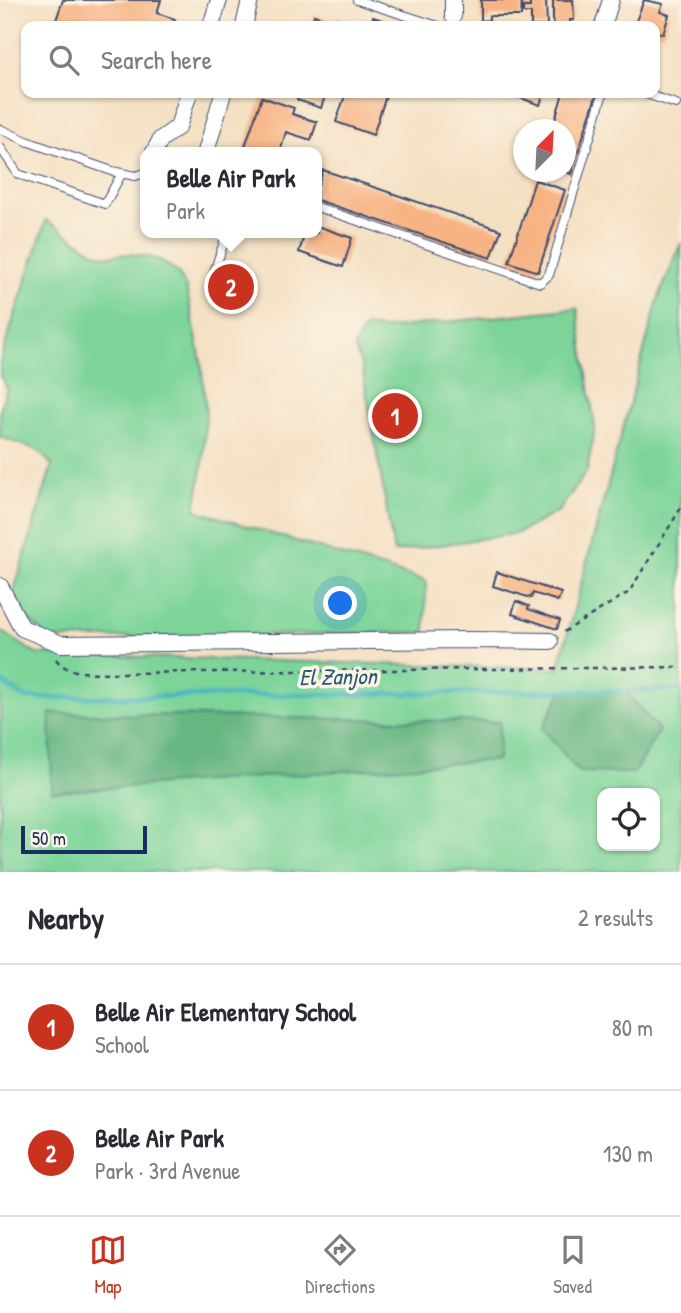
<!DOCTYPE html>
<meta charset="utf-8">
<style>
:root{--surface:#fff;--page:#f7f7f7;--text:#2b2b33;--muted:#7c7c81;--line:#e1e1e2;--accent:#c8321e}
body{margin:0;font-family:"Patrick Hand",sans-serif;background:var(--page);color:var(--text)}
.controls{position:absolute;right:21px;bottom:21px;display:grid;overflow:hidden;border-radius:14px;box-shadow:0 2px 5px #0004}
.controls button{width:63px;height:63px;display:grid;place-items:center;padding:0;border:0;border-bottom:2px solid var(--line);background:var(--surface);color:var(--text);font:35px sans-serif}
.compass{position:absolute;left:513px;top:119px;width:63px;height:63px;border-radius:50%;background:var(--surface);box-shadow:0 2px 5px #0004;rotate:24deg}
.scale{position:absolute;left:21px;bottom:18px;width:126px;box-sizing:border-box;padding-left:7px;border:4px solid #1b2f5e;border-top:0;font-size:19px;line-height:24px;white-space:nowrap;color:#1b2f5e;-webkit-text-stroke:5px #fcf5e5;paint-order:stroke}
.you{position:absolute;left:341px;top:604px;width:24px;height:24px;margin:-18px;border:5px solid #fff;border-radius:50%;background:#1a73e8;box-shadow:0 0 0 10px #1a73e833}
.badge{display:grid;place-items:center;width:46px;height:46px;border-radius:50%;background:var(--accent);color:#fff;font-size:23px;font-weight:700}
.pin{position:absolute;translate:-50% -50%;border:4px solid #fff;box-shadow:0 2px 7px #0006}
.popup{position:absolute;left:140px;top:147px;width:182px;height:91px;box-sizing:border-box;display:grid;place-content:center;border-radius:14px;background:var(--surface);filter:drop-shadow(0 2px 5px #0005);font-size:23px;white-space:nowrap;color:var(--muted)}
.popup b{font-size:26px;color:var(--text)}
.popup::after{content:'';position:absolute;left:50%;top:100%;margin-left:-14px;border:14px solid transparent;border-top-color:var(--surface)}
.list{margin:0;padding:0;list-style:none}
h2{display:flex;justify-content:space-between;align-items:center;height:91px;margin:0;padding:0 28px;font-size:30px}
h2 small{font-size:23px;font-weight:400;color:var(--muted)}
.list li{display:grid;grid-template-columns:46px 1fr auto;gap:21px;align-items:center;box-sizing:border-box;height:126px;padding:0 28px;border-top:2px solid var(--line)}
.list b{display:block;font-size:26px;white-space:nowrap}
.list p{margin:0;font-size:23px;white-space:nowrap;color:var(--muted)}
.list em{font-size:23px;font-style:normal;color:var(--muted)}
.icon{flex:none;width:38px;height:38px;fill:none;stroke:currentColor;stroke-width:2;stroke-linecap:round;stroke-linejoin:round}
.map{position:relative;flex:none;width:681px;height:872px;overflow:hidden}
.search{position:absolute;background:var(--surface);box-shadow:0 2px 5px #0004;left:21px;right:21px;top:21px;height:77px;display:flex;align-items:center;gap:18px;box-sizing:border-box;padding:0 24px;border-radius:14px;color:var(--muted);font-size:26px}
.sheet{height:343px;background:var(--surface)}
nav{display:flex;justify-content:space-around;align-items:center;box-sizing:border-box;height:98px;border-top:2px solid var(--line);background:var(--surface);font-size:19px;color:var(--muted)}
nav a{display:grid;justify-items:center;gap:4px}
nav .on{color:var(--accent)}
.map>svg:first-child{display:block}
.green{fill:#7cd499;stroke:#4c827c;stroke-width:2;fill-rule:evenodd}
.forest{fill:#65b681;stroke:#407270;stroke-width:2}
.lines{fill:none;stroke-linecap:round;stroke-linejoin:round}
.stream{stroke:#49b8be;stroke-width:5}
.building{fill:#f7b383}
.service-casing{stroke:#3c4a6d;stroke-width:10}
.minor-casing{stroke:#3c4a6d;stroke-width:18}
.path{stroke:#3c4a6d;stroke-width:2.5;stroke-dasharray:5 5;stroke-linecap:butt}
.service{stroke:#fff;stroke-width:8}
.minor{stroke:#fff;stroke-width:16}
.labels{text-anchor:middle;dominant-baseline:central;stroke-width:7;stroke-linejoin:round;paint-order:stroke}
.water-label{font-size:23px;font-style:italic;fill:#29587b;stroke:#fcf5e5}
</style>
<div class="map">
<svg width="681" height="872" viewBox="0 0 681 872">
<rect width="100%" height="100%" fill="#fcf5e5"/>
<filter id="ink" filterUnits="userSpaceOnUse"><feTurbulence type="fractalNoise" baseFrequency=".0143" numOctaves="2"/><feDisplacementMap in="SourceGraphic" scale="14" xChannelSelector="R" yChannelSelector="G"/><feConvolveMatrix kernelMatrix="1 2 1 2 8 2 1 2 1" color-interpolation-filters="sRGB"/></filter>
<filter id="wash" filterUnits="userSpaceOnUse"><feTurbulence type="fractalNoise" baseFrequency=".00686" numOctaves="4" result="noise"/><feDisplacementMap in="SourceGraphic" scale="28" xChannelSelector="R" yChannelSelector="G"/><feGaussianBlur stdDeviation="1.57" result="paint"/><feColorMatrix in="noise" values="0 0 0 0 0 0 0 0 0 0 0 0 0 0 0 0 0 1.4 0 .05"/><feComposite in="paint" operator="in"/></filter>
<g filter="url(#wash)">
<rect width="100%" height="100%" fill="#f4e0c3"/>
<path class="green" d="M46 220 94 252 105 256 127 254 147 256 162 261 178 273 186 287 201 361 206 414 203 462 195 510 426 581 425 632 50 639 10 604 52 465 38 450 0 437V410L7 388 0 376V361Z
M681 243V872H0V630L36 654 558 669 658 299ZM602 793H655V846H602Z
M577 308 595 427 587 471 559 511 518 533 394 552 362 367 354 346 365 327 381 329Z"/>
<path class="forest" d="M562 692H626L659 730 634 773 579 772 542 728Z
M50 713 500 722 498 760 52 792Z"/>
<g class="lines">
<path class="stream" d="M0 681 26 698 681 690"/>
</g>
<g id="blocks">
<path class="building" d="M63 0H161L157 13 175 19 172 26H54Z
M481 0H522L521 16H489V20L481 21Z
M530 0H546L547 26H531V13H523V7H530Z
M553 0H573L574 20H570V26H553Z
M644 0 663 4 660 12 669 15 663 34 655 31V26L635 24Z
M314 15 335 22 337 18 350 22 348 26H311Z
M373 17 400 26H370Z
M300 93H326L321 108 297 100Z
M346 93H387L373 135 336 122Z
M507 93H544L540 105Z
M563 93H597L571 174 566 172V130H552Z
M262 97 294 108 292 114 317 122 311 140 286 132 280 152H243Z
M323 170 501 230 491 258 317 200V189Z
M535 180 565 190 538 272 509 262Z
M317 226 352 238 343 267 299 252 305 233H317Z
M497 572 561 593 558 601 533 593 531 598 493 586Z
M516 601 529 606 528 609 560 620 557 629 512 614Z"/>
</g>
</g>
<g filter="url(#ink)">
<use href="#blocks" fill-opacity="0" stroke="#3c4a6d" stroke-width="2"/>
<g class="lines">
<g class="service-casing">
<path id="service" d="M357 0 438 26
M643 93 676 104
M0 129 29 142 112 171 135 176 145 173
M0 147 18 174 105 204 122 173
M317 207 540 283 549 275 603 93
M210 284 227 233"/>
</g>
<g class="minor-casing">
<path id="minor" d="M453 0V16
M211 26 219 0
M244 26 250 0
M603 26 611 0
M154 152 161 139 178 127 189 93
M206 152 223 93
M0 586 22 628 61 644 471 640 550 641"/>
</g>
<path class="path" d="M564 632 629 592 681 508
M56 659C68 676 93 672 112 673L681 667"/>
<use href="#service" class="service"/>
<use href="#minor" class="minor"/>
</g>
</g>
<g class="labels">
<g class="water-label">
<text transform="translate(338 676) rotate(-1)">El Zanjon</text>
</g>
</g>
</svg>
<div class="controls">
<button><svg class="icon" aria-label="locate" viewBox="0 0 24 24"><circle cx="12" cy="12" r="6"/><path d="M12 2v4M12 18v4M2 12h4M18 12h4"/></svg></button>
</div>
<svg class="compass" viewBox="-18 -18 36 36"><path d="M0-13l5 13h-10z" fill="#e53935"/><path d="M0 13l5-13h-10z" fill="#7c7c81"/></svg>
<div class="scale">50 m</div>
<div class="you"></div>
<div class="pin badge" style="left:395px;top:416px">1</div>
<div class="pin badge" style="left:231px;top:287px">2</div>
<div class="popup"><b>Belle Air Park</b>Park</div>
<div class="search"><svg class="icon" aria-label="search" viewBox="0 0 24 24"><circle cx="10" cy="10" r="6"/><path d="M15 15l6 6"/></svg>Search here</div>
</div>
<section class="sheet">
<h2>Nearby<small>2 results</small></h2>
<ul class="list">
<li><span class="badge">1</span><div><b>Belle Air Elementary School</b><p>School</p></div><em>80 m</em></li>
<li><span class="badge">2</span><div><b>Belle Air Park</b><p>Park · 3rd Avenue</p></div><em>130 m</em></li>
</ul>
</section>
<nav>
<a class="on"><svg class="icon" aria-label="map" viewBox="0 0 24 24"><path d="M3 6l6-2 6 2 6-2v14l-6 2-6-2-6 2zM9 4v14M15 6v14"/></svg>Map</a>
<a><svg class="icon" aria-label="directions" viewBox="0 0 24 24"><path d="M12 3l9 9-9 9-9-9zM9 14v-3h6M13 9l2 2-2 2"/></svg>Directions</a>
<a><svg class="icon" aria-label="saved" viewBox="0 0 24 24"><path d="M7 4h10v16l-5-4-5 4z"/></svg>Saved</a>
</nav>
